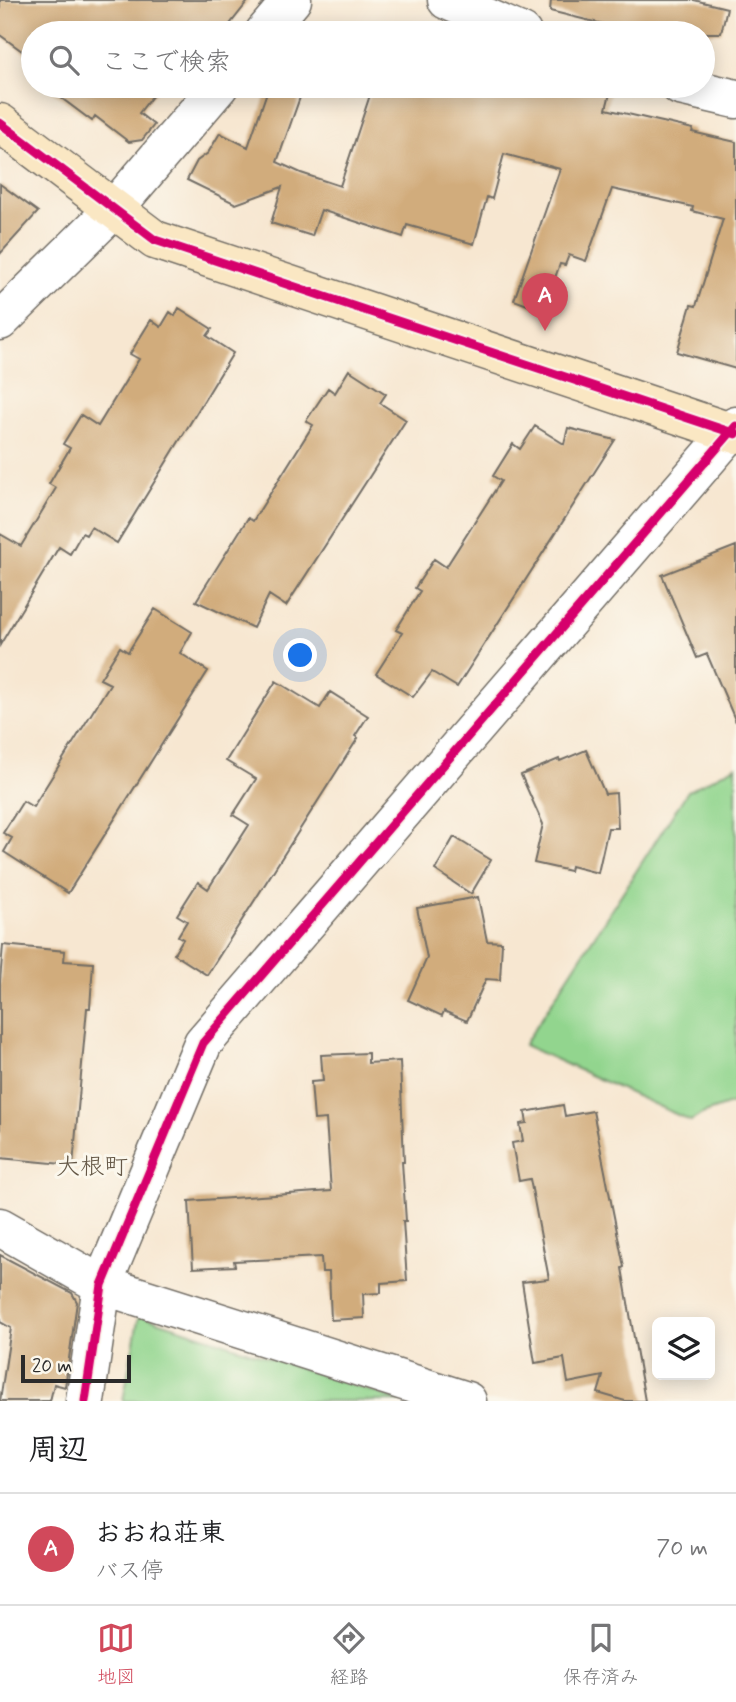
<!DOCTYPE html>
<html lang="ja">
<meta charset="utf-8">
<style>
:root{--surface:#fff;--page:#f6f6f6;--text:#202124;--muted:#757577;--line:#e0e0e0;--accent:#d1495b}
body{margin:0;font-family:Mynerve,"Klee One",sans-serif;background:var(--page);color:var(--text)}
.controls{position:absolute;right:21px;bottom:21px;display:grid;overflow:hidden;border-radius:10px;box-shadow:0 4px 18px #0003}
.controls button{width:63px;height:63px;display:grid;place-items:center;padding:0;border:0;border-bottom:2px solid var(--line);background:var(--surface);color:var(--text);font:35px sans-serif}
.scale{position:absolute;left:21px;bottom:18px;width:110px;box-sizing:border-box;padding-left:7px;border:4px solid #2b2b2b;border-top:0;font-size:19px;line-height:24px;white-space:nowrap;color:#2b2b2b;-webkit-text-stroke:5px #fbf7ec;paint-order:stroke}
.you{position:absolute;left:301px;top:656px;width:24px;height:24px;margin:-18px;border:5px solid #fff;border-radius:50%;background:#1a73e8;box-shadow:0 0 0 10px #1a73e833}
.badge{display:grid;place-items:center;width:46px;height:46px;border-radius:50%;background:var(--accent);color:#fff;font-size:23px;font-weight:700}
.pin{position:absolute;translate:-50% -58px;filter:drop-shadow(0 2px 4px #0008)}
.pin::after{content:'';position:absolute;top:37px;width:24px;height:21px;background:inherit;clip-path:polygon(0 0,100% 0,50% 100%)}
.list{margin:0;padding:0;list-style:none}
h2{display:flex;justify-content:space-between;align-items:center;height:91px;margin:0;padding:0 28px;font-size:30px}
h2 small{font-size:23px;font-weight:400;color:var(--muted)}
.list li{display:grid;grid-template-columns:46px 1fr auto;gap:21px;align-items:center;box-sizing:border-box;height:112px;padding:0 28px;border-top:2px solid var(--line)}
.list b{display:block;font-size:26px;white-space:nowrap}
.list p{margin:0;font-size:23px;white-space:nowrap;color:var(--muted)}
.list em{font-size:23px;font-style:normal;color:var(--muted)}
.icon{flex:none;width:38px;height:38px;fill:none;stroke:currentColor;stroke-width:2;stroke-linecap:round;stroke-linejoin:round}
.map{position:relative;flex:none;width:736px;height:1401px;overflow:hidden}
.search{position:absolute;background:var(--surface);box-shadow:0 4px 18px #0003;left:21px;right:21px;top:21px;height:77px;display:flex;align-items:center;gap:18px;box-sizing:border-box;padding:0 24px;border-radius:38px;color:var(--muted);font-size:26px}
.sheet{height:203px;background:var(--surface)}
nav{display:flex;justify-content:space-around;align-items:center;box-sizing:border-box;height:98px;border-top:2px solid var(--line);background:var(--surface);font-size:19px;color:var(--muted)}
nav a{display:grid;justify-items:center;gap:4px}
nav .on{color:var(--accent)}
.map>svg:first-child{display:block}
.green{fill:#92d58e;stroke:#5e805c;stroke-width:2}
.building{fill:#d1ac7b}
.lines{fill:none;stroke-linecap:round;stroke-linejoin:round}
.street-casing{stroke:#726d65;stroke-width:41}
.secondary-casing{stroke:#726d65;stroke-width:41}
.street{stroke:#fff;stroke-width:38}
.secondary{stroke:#fae7c3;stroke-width:38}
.cycleway-casing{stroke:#fbf7ec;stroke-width:13}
.cycleway{stroke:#d6006c;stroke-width:9}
.labels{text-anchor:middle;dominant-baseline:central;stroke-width:6;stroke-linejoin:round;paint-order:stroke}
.quarter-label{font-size:24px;fill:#655847;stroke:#fbf7ec}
</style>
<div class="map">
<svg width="736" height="1401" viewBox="0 0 736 1401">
<rect width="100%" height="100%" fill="#fbf7ec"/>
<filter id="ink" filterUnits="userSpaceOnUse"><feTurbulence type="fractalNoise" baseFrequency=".0143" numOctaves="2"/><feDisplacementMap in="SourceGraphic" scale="14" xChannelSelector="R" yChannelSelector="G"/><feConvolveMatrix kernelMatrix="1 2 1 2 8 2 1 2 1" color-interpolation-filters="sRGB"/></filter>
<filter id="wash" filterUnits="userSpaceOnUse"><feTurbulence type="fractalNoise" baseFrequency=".00686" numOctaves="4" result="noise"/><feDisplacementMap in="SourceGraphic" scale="28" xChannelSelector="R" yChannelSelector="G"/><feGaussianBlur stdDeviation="1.57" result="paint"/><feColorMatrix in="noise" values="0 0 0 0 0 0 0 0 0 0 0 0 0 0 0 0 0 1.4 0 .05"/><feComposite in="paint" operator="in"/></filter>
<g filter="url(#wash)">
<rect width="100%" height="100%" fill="#f7e7d1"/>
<path class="green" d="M736 766V1102L702 1114 691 1121 524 1045 688 791Z
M139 1315 401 1401H123Z"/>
<g id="blocks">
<path class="building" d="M0 0H249L223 33H33V59L0 35Z
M551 0H694L727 8 721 33H614L615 27 550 11Z
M56 86H160L139 113 154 125 142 140 129 142 95 116 92 121 52 91Z
M269 86H304L277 162 301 173 340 186 373 86H612L606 109 693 129 692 132 736 142V369L677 352 691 305 696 306 723 219 692 211 693 207 612 189 586 261 569 255 565 265 560 264 543 311 514 300 560 169 504 154 492 199 487 197 474 244 407 225 403 237 321 210 312 236 271 223 282 187 236 204 187 180 197 161 208 153 220 133 248 147Z
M0 184 38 212 0 254Z
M179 308 212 329 207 336 233 353 117 543 91 527 86 535 82 533 70 554 59 547 0 645V534L21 546 56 488 49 484 70 448 63 444 81 415 98 426 139 359 130 354 151 320 161 327 170 312 175 316Z
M349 370 386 394 380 403 406 420 286 606 269 595 253 628 196 601 248 518 253 521 313 425 306 421 328 388 335 393Z
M535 426 564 444 568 428 615 440 457 687 432 672 413 697 376 674 402 633 396 630 420 591 415 588 434 559 446 567 501 481 493 476 513 444 520 449Z
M736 546V722L707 654 697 658 662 575Z
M155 609 192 632 180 653 208 671 68 893 4 852 12 838 3 833 23 801 33 807 110 684 100 679 120 647 128 652Z
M276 681 320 708 330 692 368 716 355 736 358 738 207 975 174 954 183 939 178 936 187 921 177 915 198 882 208 889 249 825 233 815 256 779 226 761Z
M586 750 605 794 616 793 618 828H608L598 873 571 866 570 871 534 863 543 824 521 775 559 759 560 761Z
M454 837 491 860 471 894 435 870Z
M478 897 487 941 502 942 500 980 486 979 467 1021 444 1011 442 1016 408 1000 427 958 417 908Z
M3 945 65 951 64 961 93 963 90 1008H87L73 1165 0 1158V981Z
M368 1053V1063L400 1061 404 1162H402L406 1221H403L407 1281 381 1283V1293L363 1294 364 1318 331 1320 329 1272H322L321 1257 234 1261 235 1266 193 1268 189 1201 331 1191 326 1119 314 1120 311 1082 323 1081 321 1055Z
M563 1105 565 1116 593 1111 624 1267 622 1268 645 1401H625L598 1393 603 1376 568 1383 564 1358 535 1363 522 1282 549 1279 530 1179 519 1181 512 1143 523 1141 520 1124 527 1123 525 1112Z
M0 1255 72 1293 77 1302 65 1387 54 1384 50 1401H0L11 1328 0 1322Z"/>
</g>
</g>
<g filter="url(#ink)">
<use href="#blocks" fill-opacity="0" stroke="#726d65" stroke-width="2"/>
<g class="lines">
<g class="street-casing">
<path id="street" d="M447 0 522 33
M264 33 292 0
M680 86 736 99
M0 321 114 209 219 86
M0 1227 102 1285 467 1401
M85 1401 102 1285 203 1043 736 426"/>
</g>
<g class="secondary-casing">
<path id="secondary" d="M0 123 155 240 736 434"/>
</g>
<use href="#street" class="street"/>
<use href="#secondary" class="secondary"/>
<g class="cycleway-casing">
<path id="cycleway" d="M0 123 155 240 736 434
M85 1401 102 1285 203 1043 736 426"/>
</g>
<use href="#cycleway" class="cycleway"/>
</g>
</g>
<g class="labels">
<g class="quarter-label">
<text x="92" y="1167">大根町</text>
</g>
</g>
</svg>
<div class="controls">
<button><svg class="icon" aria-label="layers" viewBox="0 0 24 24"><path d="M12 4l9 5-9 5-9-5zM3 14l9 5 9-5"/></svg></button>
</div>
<div class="scale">20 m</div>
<div class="you"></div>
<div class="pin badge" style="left:545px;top:331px">A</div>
<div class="search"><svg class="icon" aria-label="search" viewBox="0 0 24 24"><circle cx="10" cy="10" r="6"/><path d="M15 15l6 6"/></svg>ここで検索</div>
</div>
<section class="sheet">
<h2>周辺<small></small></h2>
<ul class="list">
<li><span class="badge">A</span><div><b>おおね荘東</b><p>バス停</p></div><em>70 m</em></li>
</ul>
</section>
<nav>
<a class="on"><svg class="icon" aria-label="map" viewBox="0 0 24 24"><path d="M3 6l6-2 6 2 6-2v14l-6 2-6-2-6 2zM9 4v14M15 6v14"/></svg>地図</a>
<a><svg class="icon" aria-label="directions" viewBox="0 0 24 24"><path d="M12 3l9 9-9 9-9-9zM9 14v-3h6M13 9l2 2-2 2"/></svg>経路</a>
<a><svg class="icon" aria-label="saved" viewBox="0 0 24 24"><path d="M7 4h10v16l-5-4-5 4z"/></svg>保存済み</a>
</nav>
